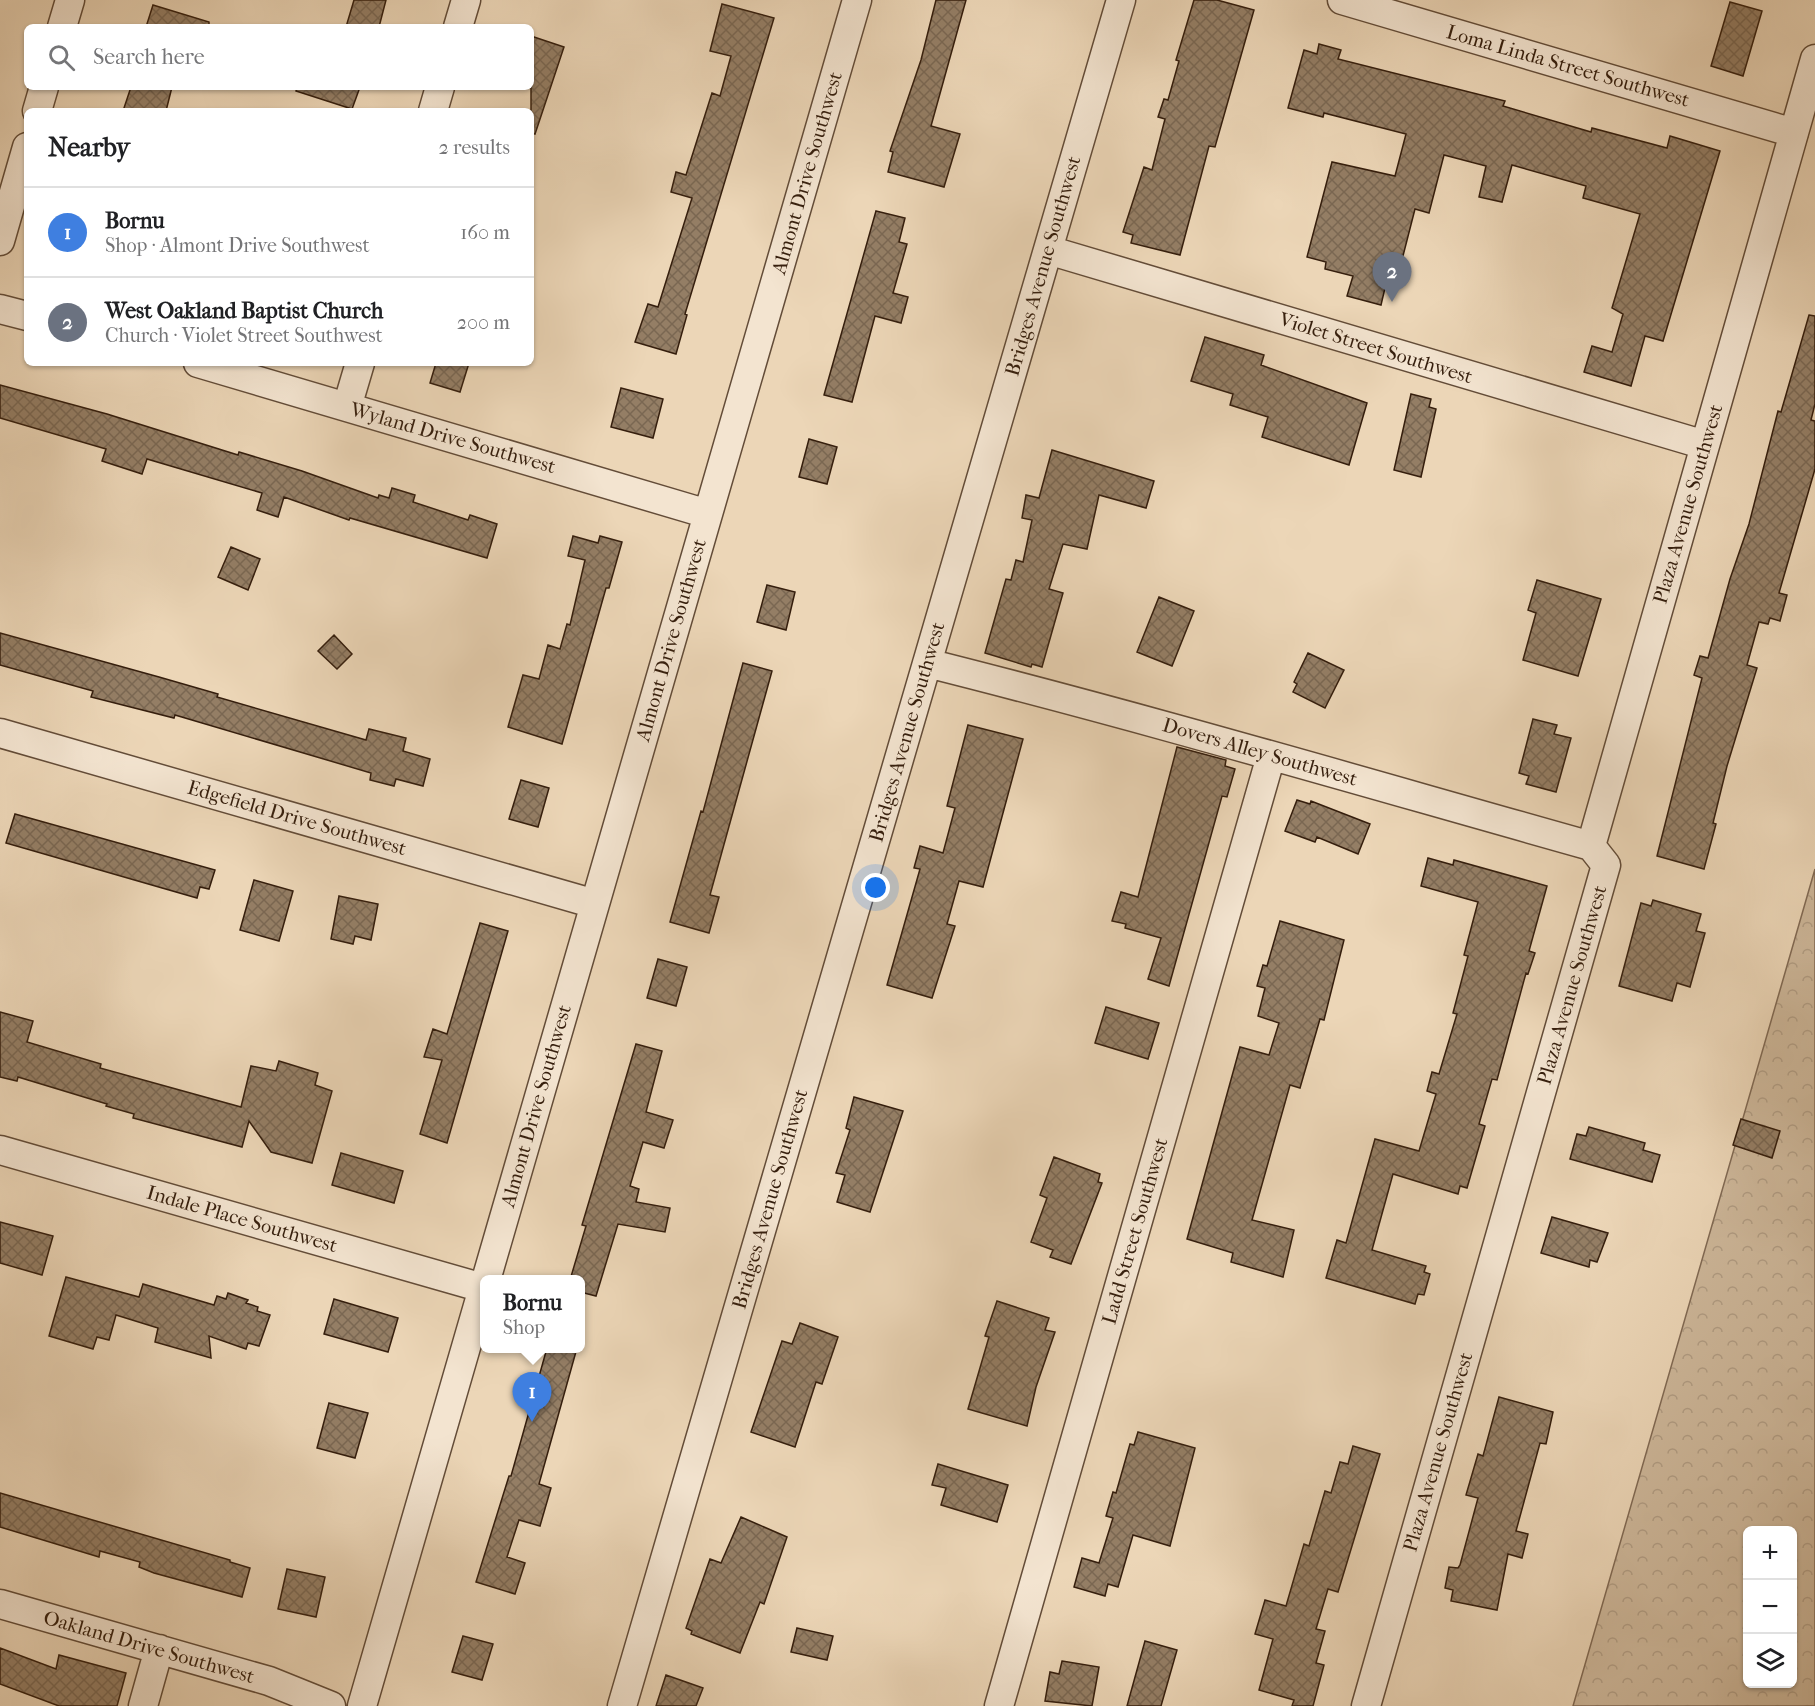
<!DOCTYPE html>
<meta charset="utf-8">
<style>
:root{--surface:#fff;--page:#f6f6f6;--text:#202124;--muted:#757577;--line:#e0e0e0;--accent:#8f2418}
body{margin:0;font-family:"IM FELL French Canon",serif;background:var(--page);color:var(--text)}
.controls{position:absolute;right:18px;bottom:18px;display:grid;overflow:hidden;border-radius:9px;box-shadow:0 2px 4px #0004}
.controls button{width:54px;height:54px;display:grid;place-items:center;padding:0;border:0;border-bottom:2px solid var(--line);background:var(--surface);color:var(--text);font:30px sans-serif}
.you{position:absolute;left:876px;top:888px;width:21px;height:21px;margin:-15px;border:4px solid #fff;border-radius:50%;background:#1a73e8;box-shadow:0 0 0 9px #1a73e833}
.badge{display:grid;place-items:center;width:39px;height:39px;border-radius:50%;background:var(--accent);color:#fff;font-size:20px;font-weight:700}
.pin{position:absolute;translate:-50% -50px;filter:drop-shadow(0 2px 3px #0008)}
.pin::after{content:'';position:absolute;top:32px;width:21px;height:18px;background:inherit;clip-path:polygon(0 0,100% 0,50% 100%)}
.popup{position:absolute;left:480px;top:1275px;width:105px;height:78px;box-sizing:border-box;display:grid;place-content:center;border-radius:9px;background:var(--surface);filter:drop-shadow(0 2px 4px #0005);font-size:20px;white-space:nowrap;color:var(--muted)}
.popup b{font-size:22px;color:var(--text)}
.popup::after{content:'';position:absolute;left:50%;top:100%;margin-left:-12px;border:12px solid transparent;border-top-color:var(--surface)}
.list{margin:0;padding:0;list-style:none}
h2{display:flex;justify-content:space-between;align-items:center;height:78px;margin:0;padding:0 24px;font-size:26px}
h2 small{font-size:20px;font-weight:400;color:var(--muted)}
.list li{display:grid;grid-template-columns:39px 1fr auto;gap:18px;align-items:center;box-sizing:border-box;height:90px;padding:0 24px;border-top:2px solid var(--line)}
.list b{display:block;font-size:22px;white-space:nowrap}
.list p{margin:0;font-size:20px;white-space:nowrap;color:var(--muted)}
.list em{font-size:20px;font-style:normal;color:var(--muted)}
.icon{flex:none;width:33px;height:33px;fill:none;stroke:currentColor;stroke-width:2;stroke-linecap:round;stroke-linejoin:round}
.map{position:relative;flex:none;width:1815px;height:1706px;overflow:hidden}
.search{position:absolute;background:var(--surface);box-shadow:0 2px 4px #0004;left:24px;top:24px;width:510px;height:66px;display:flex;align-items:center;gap:15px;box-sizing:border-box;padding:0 21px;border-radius:9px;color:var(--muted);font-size:22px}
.panel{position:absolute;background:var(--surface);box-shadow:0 2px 4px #0004;left:24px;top:108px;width:510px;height:258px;border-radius:9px}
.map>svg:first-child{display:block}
.forest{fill:url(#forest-crowns);stroke:#816a54;stroke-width:1.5;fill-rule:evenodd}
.building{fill:url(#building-cross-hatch);stroke:#351e0d;stroke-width:1.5}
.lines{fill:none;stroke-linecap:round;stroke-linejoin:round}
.minor-casing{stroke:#634c38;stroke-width:31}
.minor{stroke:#f3e4d0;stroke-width:28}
.labels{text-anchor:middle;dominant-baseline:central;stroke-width:5;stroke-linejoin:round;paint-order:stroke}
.street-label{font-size:20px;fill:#351e0d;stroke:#f3e4d0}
</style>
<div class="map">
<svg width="1815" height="1706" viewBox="0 0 1815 1706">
<defs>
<pattern id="forest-crowns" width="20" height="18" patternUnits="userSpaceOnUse" patternTransform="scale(1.5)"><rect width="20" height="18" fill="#cdb79a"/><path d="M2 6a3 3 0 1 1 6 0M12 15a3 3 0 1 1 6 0" fill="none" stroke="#b19d84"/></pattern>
<pattern id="building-cross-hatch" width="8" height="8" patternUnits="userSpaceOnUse" patternTransform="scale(1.5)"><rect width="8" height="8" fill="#947e65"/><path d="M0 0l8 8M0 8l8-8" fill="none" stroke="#7a6752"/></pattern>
</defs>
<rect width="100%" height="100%" fill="#ecd6b7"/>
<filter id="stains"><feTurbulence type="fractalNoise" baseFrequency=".00333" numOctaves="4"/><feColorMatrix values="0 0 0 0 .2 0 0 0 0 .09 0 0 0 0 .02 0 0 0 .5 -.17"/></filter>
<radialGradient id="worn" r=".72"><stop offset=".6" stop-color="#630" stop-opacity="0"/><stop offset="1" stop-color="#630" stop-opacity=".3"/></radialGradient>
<path class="forest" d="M1815 869V1706H1573ZM1748 1530H1792V1684H1748Z"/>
<path class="building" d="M354 0H386L379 27H346Z
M936 0H966L931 126 960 134 944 187 888 172 893 152 890 151 921 60Z
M1194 0H1217L1254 10 1215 147 1209 146 1180 255 1131 243 1133 235 1123 232 1144 167 1152 170 1165 119 1158 117 1164 99 1168 100 1179 61 1176 60Z
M1730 2 1762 11 1743 76 1711 66Z
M722 4 774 18 685 314 687 315 676 354 635 342 648 304 658 307 692 198 671 192 676 172 686 175 712 93 720 96 731 56 710 51Z
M153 5 209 22V27H146Z
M531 36 564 47 535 134 531 133Z
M1319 44 1341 50 1338 59 1505 101 1503 106 1591 132 1592 128 1667 148 1670 136 1720 151 1663 341 1645 336 1631 386 1584 372 1592 346 1612 352 1623 314 1612 308 1640 214 1583 198 1586 186 1512 165 1502 202 1479 197 1486 166 1444 155 1429 213 1415 209 1394 291 1385 288 1381 305 1347 296 1353 276 1325 269 1326 262 1307 257 1332 162 1395 176 1406 134 1324 113 1323 117 1288 108 1304 50 1317 54Z
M131 87H172L166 111H123Z
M297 87H360L352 109 296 91Z
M876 211 905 218 899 242 907 244 893 293 908 297 901 323 875 316 852 402 824 395Z
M1809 315 1815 316V404L1811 420 1815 421V469L1779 593 1787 595 1780 621 1770 618 1768 624 1759 622 1747 665 1757 668 1727 766 1713 823 1716 824 1704 869 1657 856 1702 678 1694 675 1700 656 1708 658 1730 579 1749 524 1778 411 1781 412Z
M1205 337 1264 355 1261 365 1367 403 1349 465 1262 437 1268 417 1230 405 1233 394 1191 381Z
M436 363H469L460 392 430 383Z
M0 385 107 414 238 455 239 452 302 471 378 498 379 495 389 498 392 488 415 495 413 502 468 520 470 515 497 524 487 558 350 518 349 520 284 497 278 517 257 510 262 493 147 459 142 474 102 461 106 449 0 418Z
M621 388 663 399 653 438 611 427Z
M1411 394 1431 399 1429 407 1436 409 1421 477 1394 470Z
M809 439 837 447 827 484 799 477Z
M1052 450 1154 481 1146 508 1099 495 1087 549 1063 544 1049 589 1063 593 1042 667 1032 664 1031 667 985 653 1006 579 1011 580 1016 560 1023 562 1032 520 1022 518 1026 495 1039 498Z
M573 536 598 543 600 536 622 542 609 588H606L562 744 508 727 523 675 539 679 548 645 560 649 567 624 570 625 585 560 568 556Z
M231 547 260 559 248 590 218 577Z
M1537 580 1601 599 1578 676 1523 660 1536 613 1528 610Z
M767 585 795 592 786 630 757 622Z
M1159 597 1194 611 1172 666 1137 652Z
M0 633 159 677 218 694 217 697 366 740 369 729 406 738 403 751 430 759 423 786 396 779 394 786 370 780 371 773 175 715 174 718 91 697 93 691 0 665Z
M334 635 352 654 337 669 318 651Z
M1308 653 1344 670 1325 708 1293 692 1297 684 1294 682Z
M743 663 772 671 710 895 719 897 709 933 670 922 701 811 703 812Z
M1533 719 1557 725 1554 734 1571 738 1556 792 1526 784 1529 776 1519 773Z
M968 725 1023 739 983 887 959 881 947 924 955 926 932 998 887 985 920 869 914 868 920 846 943 853 955 808 947 806Z
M1177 747 1226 760 1225 766 1235 769 1227 797 1222 796 1169 986 1148 979 1161 938 1125 928 1126 924 1112 921 1121 892 1138 897Z
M521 780 549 788 538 827 509 819Z
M1297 800 1310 804 1311 801 1370 824 1358 854 1317 837 1315 842 1285 831Z
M15 814 215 870 209 889 200 887 197 898 6 843Z
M1428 858 1453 865 1454 860 1547 886 1529 951 1535 953 1528 974 1526 973 1497 1080 1492 1079 1479 1124 1485 1126 1467 1188 1460 1186 1458 1194 1393 1174 1372 1250 1426 1266 1424 1272 1430 1274 1424 1295 1418 1294 1415 1304 1326 1278 1337 1240 1346 1243 1375 1139 1419 1151 1436 1094 1427 1091 1432 1072 1439 1074 1457 1014 1453 1013 1468 956 1464 955 1478 902 1421 886Z
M254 880 293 891 279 941 240 930Z
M339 896 378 904 371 940 355 936 353 944 331 939Z
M1653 900 1701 914 1696 931 1705 933 1690 987 1677 983 1672 1001 1619 986 1641 903 1651 906Z
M1280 921 1344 940 1324 1020 1320 1019 1300 1088 1290 1085 1252 1220 1294 1230 1283 1277 1231 1262 1233 1253 1187 1239 1240 1047 1269 1055 1279 1023 1258 1016 1265 988 1257 986 1263 965 1267 966Z
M480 923 508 931 447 1143 420 1134 442 1060 424 1057 433 1029 447 1034Z
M658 959 687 967 676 1006 647 998Z
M1106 1007 1159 1023 1148 1059 1095 1043Z
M0 1012 33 1021 27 1042 101 1064 100 1068 241 1107 251 1066 276 1071 279 1061 318 1073 315 1085 332 1091 312 1163 271 1152 249 1121 242 1147 133 1118 134 1114 106 1106 107 1104 18 1077 17 1081 0 1077Z
M636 1044 662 1051 646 1112 673 1120 664 1148 643 1142 630 1186 639 1189 636 1202 670 1208 665 1232 618 1224 596 1296 580 1292V1280H570L586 1226 582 1225Z
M854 1097 903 1111 870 1212 837 1202 845 1175 836 1173 850 1130 846 1128Z
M1741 1119 1780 1131 1772 1158 1733 1145Z
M1589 1127 1645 1143 1643 1150 1660 1155 1652 1182 1570 1159 1577 1134 1586 1136Z
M341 1153 403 1171 394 1203 332 1185Z
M1054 1157 1100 1174 1098 1182 1102 1183 1071 1264 1050 1257 1053 1250 1031 1242 1047 1198 1040 1195Z
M1552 1217 1608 1233 1597 1262 1590 1260 1589 1267 1541 1253Z
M0 1222 53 1236 42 1275 0 1263Z
M66 1277 139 1297 143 1284 214 1305 217 1296 226 1299 228 1293 248 1300 246 1303 258 1307 257 1311 270 1315 259 1346 248 1343 246 1349 209 1336 211 1358 155 1342 158 1328 116 1315 109 1340 97 1337 93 1349 49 1336Z
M334 1299 398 1318 388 1352 324 1334Z
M997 1301 1049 1318 1045 1330 1055 1332 1036 1387 1027 1426 968 1409 989 1337 985 1336Z
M800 1323 838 1337 822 1384 816 1382 795 1447 751 1432 782 1341 792 1344Z
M547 1348H577L539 1484 551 1488 540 1526 519 1520 507 1557 525 1563 515 1594 476 1582 509 1476H511Z
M1499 1397 1553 1412 1546 1444 1540 1443 1516 1531 1528 1534 1522 1558 1508 1554 1497 1610 1451 1601 1453 1590 1445 1588 1449 1567 1458 1568 1460 1565 1478 1498 1466 1495 1478 1454 1483 1456Z
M329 1403 368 1413 355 1458 317 1448Z
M1138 1432 1195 1448 1170 1546 1133 1535 1118 1587 1108 1584 1105 1596 1074 1587 1082 1558 1099 1563 1113 1518 1106 1516 1113 1492 1116 1493 1130 1444 1134 1445Z
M1353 1446 1380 1454 1338 1592 1328 1589 1316 1629 1325 1631 1316 1663 1324 1665 1313 1706H1292L1294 1700 1259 1690 1273 1639 1255 1634 1265 1600 1286 1606 1304 1544 1309 1546 1325 1491 1331 1493 1340 1462 1348 1464Z
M938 1464 1008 1485 997 1522 941 1505 946 1488 932 1485Z
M0 1493 230 1560V1562L250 1568 242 1597 154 1573 139 1567 140 1562 100 1551 99 1557 0 1527Z
M741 1517 787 1537 764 1604 760 1602 740 1653 691 1634 692 1631 686 1628 710 1559 721 1563Z
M287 1569 325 1577 316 1617 278 1609Z
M797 1628 833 1636 827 1660 791 1652Z
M463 1636 493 1644 482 1680 452 1672Z
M1145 1641 1177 1650 1161 1706H1127Z
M0 1648 56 1669 59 1655 126 1673 117 1706H59L0 1684Z
M1062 1661 1099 1667 1092 1706 1045 1701 1050 1672 1059 1674Z
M666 1675 703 1688 696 1706H656Z"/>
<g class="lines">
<g class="minor-casing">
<path id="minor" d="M1342 0 1794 133
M62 27 70 0
M458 27 466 0
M37 111 44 87
M433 111 440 87
M0 241 27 147
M1048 250 1705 445
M0 309 27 316
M198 363 708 514
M347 407 360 363
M927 663C1150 719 1370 784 1591 846
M0 733 595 904
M0 1150 483 1288
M486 1280 857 0
M0 1604 269 1681 331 1706
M143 1706 159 1649
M362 1706 484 1285
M622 1706 1121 0
M999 1706 1271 756
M1366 1706 1606 865 1591 846 1815 59"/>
</g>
<use href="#minor" class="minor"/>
</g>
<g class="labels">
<g class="street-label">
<text transform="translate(1568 66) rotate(16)">Loma Linda Street Southwest</text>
<text transform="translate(807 173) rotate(-74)">Almont Drive Southwest</text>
<text transform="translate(1043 266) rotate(-74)">Bridges Avenue Southwest</text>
<text transform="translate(1376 348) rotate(17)">Violet Street Southwest</text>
<text transform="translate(453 438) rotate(16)">Wyland Drive Southwest</text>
<text transform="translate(1688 504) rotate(-74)">Plaza Avenue Southwest</text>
<text transform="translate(671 640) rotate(-74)">Almont Drive Southwest</text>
<text transform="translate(907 732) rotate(-74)">Bridges Avenue Southwest</text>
<text transform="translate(1260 752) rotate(16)">Dovers Alley Southwest</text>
<text transform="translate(297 818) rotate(16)">Edgefield Drive Southwest</text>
<text transform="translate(1572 985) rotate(-74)">Plaza Avenue Southwest</text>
<text transform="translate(536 1106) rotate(-74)">Almont Drive Southwest</text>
<text transform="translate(770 1199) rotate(-74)">Bridges Avenue Southwest</text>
<text transform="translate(242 1219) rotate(16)">Indale Place Southwest</text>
<text transform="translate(1135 1231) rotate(-74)">Ladd Street Southwest</text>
<text transform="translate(1438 1452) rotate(-74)">Plaza Avenue Southwest</text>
<text transform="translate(149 1647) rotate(16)">Oakland Drive Southwest</text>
</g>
</g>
<rect width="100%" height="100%" filter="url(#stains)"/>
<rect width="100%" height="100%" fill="url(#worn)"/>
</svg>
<div class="controls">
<button>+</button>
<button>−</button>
<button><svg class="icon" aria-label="layers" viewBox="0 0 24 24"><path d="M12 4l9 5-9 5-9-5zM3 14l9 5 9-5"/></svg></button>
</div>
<div class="you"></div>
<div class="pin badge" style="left:532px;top:1422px;background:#3f7fe0">1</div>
<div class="popup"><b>Bornu</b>Shop</div>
<div class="pin badge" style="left:1392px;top:302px;background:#6b7280">2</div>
<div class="search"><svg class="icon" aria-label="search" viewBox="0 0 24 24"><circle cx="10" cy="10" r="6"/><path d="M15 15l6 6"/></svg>Search here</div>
<section class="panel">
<h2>Nearby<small>2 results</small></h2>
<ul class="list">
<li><span class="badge" style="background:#3f7fe0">1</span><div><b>Bornu</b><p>Shop · Almont Drive Southwest</p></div><em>160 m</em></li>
<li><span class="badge" style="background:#6b7280">2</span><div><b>West Oakland Baptist Church</b><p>Church · Violet Street Southwest</p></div><em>200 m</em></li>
</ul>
</section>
</div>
